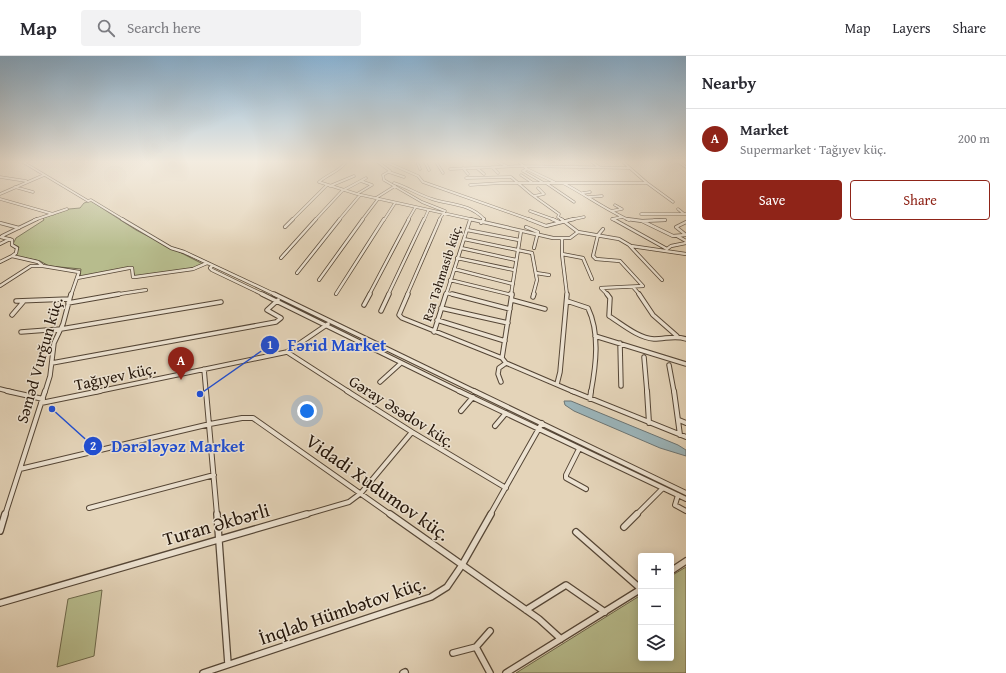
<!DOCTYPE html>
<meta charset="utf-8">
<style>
:root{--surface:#fff;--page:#f2f2f3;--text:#2b2b33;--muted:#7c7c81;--line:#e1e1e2;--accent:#8f2418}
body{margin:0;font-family:"Gentium Book Plus",serif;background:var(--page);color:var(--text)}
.controls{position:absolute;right:12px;bottom:12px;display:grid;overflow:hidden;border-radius:4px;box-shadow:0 2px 10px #0003}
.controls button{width:36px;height:36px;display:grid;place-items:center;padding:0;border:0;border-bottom:1px solid var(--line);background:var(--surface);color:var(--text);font:20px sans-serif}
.you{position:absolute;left:307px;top:355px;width:14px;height:14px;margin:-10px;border:3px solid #fff;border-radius:50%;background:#1a73e8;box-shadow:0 0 0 6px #1a73e833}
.badge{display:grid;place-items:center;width:26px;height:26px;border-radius:50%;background:var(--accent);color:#fff;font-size:13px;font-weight:700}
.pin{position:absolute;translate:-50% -33px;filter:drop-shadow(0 1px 2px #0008)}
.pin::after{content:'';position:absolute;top:21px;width:14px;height:12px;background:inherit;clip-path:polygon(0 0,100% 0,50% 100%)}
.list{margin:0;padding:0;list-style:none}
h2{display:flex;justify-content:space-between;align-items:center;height:52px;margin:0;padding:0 16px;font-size:17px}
h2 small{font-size:13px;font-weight:400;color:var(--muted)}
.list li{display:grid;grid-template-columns:26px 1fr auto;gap:12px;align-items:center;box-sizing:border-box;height:60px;padding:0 16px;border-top:1px solid var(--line)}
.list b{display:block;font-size:15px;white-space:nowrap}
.list p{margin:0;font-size:13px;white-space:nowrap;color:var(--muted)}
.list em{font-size:13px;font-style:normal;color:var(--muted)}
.actions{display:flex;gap:8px;padding:12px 16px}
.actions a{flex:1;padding:9px 0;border:1px solid var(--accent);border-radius:4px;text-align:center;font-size:14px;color:var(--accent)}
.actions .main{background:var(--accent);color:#fff}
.icon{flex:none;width:22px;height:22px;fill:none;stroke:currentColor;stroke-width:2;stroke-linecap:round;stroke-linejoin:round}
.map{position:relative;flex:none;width:686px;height:617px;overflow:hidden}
header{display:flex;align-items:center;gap:24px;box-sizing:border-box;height:56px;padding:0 20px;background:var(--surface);border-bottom:1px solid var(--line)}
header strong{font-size:19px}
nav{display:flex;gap:22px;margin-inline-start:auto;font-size:14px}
.search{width:280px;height:36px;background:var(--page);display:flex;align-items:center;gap:10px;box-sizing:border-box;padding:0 14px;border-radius:4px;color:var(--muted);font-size:15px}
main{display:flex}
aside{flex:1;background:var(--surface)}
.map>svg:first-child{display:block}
.green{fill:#b7bc8d;stroke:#6e694c}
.water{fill:#9bb5bb;stroke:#6c7574}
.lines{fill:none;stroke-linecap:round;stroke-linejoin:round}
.minor-far4-casing{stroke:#554636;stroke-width:3}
.minor-far3-casing{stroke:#554636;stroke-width:4}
.minor-far2-casing{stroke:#554636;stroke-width:5.5}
.minor-far1-casing{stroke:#554636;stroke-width:6}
.minor-casing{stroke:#554636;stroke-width:8}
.minor-far4{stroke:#ede3d2;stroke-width:2}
.minor-far3{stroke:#ede3d2;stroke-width:2.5}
.minor-far2{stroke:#ede3d2;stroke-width:3.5}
.minor-far1{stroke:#ede3d2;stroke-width:4}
.minor{stroke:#ede3d2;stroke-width:5.5}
.labels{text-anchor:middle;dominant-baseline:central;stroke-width:3;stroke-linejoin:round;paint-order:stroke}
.far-street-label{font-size:13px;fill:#25160a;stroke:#ede3d2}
.street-label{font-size:16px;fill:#25160a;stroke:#ede3d2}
.near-street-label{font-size:19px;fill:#25160a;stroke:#ede3d2}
.leader{fill:none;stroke:#1d4ed8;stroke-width:1.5}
.callout-dot{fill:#1d4ed8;stroke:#ede3d2;stroke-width:1.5}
.mark-label{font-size:12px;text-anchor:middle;font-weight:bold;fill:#fff}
.callout-label{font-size:17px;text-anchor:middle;font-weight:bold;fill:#1d4ed8;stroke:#ede3d2;stroke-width:3;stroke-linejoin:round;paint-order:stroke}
</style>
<header>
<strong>Map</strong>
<div class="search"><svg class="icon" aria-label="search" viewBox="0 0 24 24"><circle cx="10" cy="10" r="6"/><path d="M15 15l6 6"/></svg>Search here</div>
<nav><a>Map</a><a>Layers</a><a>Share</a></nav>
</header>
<main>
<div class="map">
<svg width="686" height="617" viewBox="0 0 686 617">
<rect width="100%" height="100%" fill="#e4d4b9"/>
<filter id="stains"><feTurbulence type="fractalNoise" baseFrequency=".005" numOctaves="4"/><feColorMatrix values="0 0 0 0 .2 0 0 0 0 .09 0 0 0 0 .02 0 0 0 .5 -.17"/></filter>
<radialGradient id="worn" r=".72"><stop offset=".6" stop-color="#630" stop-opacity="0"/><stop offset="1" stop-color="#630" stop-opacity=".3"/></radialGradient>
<path class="green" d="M91 145 136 174 203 208 193 212 135 221 132 211 80 221 81 213 49 210 40 205 15 200 19 191 13 188 16 182 44 164 43 162 69 153 80 152 84 147Z
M686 511V617H516L641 539V602H671V520Z
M102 534 94 600 57 611 68 543Z"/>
<path class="water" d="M564 345H571L678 389 686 394V400L660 392 574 355 565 349Z"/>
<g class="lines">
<g class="minor-far4-casing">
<path id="minor-far4" d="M23 106 88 145 91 144 124 164
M378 106 390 115 383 119 384 124 422 146 445 155 439 164
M386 106 418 120 423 126 531 164
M417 106 420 113
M425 106 429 114
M436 106 443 117
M498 106 506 110
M519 106 527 113 554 126
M592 106 599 111
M678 106 686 111
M492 111 498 117
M463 112 468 118
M477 112 484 118
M450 113 523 110 630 112
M527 113 523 115 542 126
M389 116 404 121
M521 119 533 127
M0 121 26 125
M466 122 511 121 531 138 559 158 558 161 563 164
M319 126 357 138 475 164
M319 126C328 118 339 116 346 106
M394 127C407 131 419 139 432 143 450 149 469 147 484 163L483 164
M546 127 574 146
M563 127C586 139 606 154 629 164
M647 127 673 146
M470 129 501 127H647L623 106
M330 130 354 120
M15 131 33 136
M583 137 590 136
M0 138 44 119
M357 138 372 129 361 125
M534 140 544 138 538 132
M589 141 602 140
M376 142 395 130
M0 143 53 158
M678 153 684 158
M530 155 555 164
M611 155 622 153 615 149
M641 158H686
M34 164 67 153
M292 164 327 129
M315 164 342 135 366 122
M339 164 360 139
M362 164 378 143
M384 164 395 147
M408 164 415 152
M424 164 428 155
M569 164 584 161
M615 164 612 163 622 161
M654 164H665"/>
</g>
<g class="minor-far3-casing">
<path id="minor-far3" d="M122 163 171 192 184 196 276 239
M470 163 553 182H570L578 176 619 183 631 190 686 198
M528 163 546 170 574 163
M552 163 559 166
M561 163 578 176
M613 163 667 193
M627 163 642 165 673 180 686 179
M642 165 665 164
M686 166 676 171 686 179
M0 167 19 172
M481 167 484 163
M285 171 293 163
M526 171 538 176 534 192
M603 173 598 179 593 200 596 203 620 205 643 230 601 232 608 239
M467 174 519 184
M2 180 37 163
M677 180 686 185
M1 181 12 184V189L17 192 16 197 12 200 38 206 43 210 79 216 71 239
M562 182V198L567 239
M464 183 532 197 537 224 533 239
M0 188 10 183
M629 189 662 224
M461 192 516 204
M667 193 671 190 686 187
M562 198 583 202 592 223
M281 202 316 163
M457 202 514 214
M0 206 12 200
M212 210 210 212 212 214 264 239
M454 213 513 228
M297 217 340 163
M536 217 549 219
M77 222 129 212H132L133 221H135L193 213 207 207
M319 224 363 163
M450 224 512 239
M0 230 31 210H43
M633 231 640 239
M446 237 456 239
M336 238 384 163
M113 239 146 234
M369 239 409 163
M388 239 424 163
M407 239 440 163
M446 239 470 164
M511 239 521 175"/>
</g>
<g class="minor-far2-casing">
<path id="minor-far2" d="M262 238 461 336
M274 238 476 336
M408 238 399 259 402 262 502 302
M452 238 510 253
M510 238 512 239
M607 238 610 242 609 260C622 268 638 282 654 283 666 283 675 279 686 283
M639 238 653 259 677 280
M533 241 534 238
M512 244 545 253
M16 245 69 243
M567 245 588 252C600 277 596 309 591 336
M68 247 119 238
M364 249 370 238
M441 252 508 267
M381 255 389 238
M12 259 24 245
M437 264 505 285
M21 276 61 273 221 246
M434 276 446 238
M595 280 686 308
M620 287 621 330
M287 296 349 336
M644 301 647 336
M52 307 276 266 281 262 267 254 278 244
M506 307 574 336
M669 309 674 336
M204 313 206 336
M380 326 401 307
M501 326 498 318 499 312 506 307 502 302 512 238
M557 328 560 316 567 238
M0 333 12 336
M45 336 50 320 54 287 63 268 71 238
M95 336 287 296 328 268"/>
</g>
<g class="minor-far1-casing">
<path id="minor-far1" d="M7 335 43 343
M206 335 217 459
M347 335 412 376 506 432
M459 335 686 443
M474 335 686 437
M572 335 686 381
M647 335 649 367
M674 335 680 379
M590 343 591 335
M41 347 100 335
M461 355 473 341
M679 364 686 367
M495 370 506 357
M579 393 566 419V422L586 433
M20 413 210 368 242 362H253L391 459
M678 439 675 449 686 455
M89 452 214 419
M5 459 45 335
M304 459 349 446 361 437 412 376
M490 459 542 367
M636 459 663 432"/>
</g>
<g class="minor-casing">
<path id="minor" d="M217 458 228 608
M390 458 539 563 561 583
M624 471 637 458
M0 475 5 458
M576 476 641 533
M671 515 686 505
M0 547 307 458
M526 554 566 529 605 556
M476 591 490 617
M453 597 476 591 490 575
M203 617 431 541 447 531 462 509 491 458
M403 617 405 616
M506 617 641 533"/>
</g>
<use href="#minor-far4" class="minor-far4"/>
<use href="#minor-far3" class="minor-far3"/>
<use href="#minor-far2" class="minor-far2"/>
<use href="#minor-far1" class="minor-far1"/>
<use href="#minor" class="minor"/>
</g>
<linearGradient id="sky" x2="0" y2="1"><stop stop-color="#89b4d6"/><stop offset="0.55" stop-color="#f3ece0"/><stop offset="1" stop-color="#f3ece0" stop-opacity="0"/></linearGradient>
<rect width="686" height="192" fill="url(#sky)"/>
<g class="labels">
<g class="far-street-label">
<text transform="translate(442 217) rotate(-72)">Rza Təhmasib küç.</text>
</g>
<g class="street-label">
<text transform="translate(39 304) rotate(-74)">Səməd Vurğun küç.</text>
<text transform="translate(115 320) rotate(-12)">Tağıyev küç.</text>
<text transform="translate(402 355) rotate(32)">Gəray Əsədov küç.</text>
</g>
<g class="near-street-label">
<text transform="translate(378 431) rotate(35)">Vidadi Xudumov küç.</text>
<text transform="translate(216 468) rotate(-16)">Turan Əkbərli</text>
<text transform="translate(342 554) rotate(-19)">İnqlab Hümbətov küç.</text>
</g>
</g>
<path class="leader" d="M200 338L270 289M52 353L93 390"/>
<g class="callout-dot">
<circle cx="200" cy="338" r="4"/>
<circle cx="52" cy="353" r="4"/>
<circle cx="270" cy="289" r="10"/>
<circle cx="93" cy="390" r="10"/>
</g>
<g class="mark-label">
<text x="270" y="293">1</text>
<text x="93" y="394">2</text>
</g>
<g class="callout-label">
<text x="337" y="295">Fərid Market</text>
<text x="178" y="396">Dərələyəz Market</text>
</g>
<rect width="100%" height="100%" filter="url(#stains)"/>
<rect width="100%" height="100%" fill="url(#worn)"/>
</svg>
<div class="controls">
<button>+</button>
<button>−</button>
<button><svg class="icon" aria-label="layers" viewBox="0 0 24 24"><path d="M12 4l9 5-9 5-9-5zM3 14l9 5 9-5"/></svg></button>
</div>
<div class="you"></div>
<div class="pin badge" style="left:181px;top:324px">A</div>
</div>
<aside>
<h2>Nearby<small></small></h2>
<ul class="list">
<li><span class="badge">A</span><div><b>Market</b><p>Supermarket · Tağıyev küç.</p></div><em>200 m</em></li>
</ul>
<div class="actions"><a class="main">Save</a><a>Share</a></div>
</aside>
</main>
